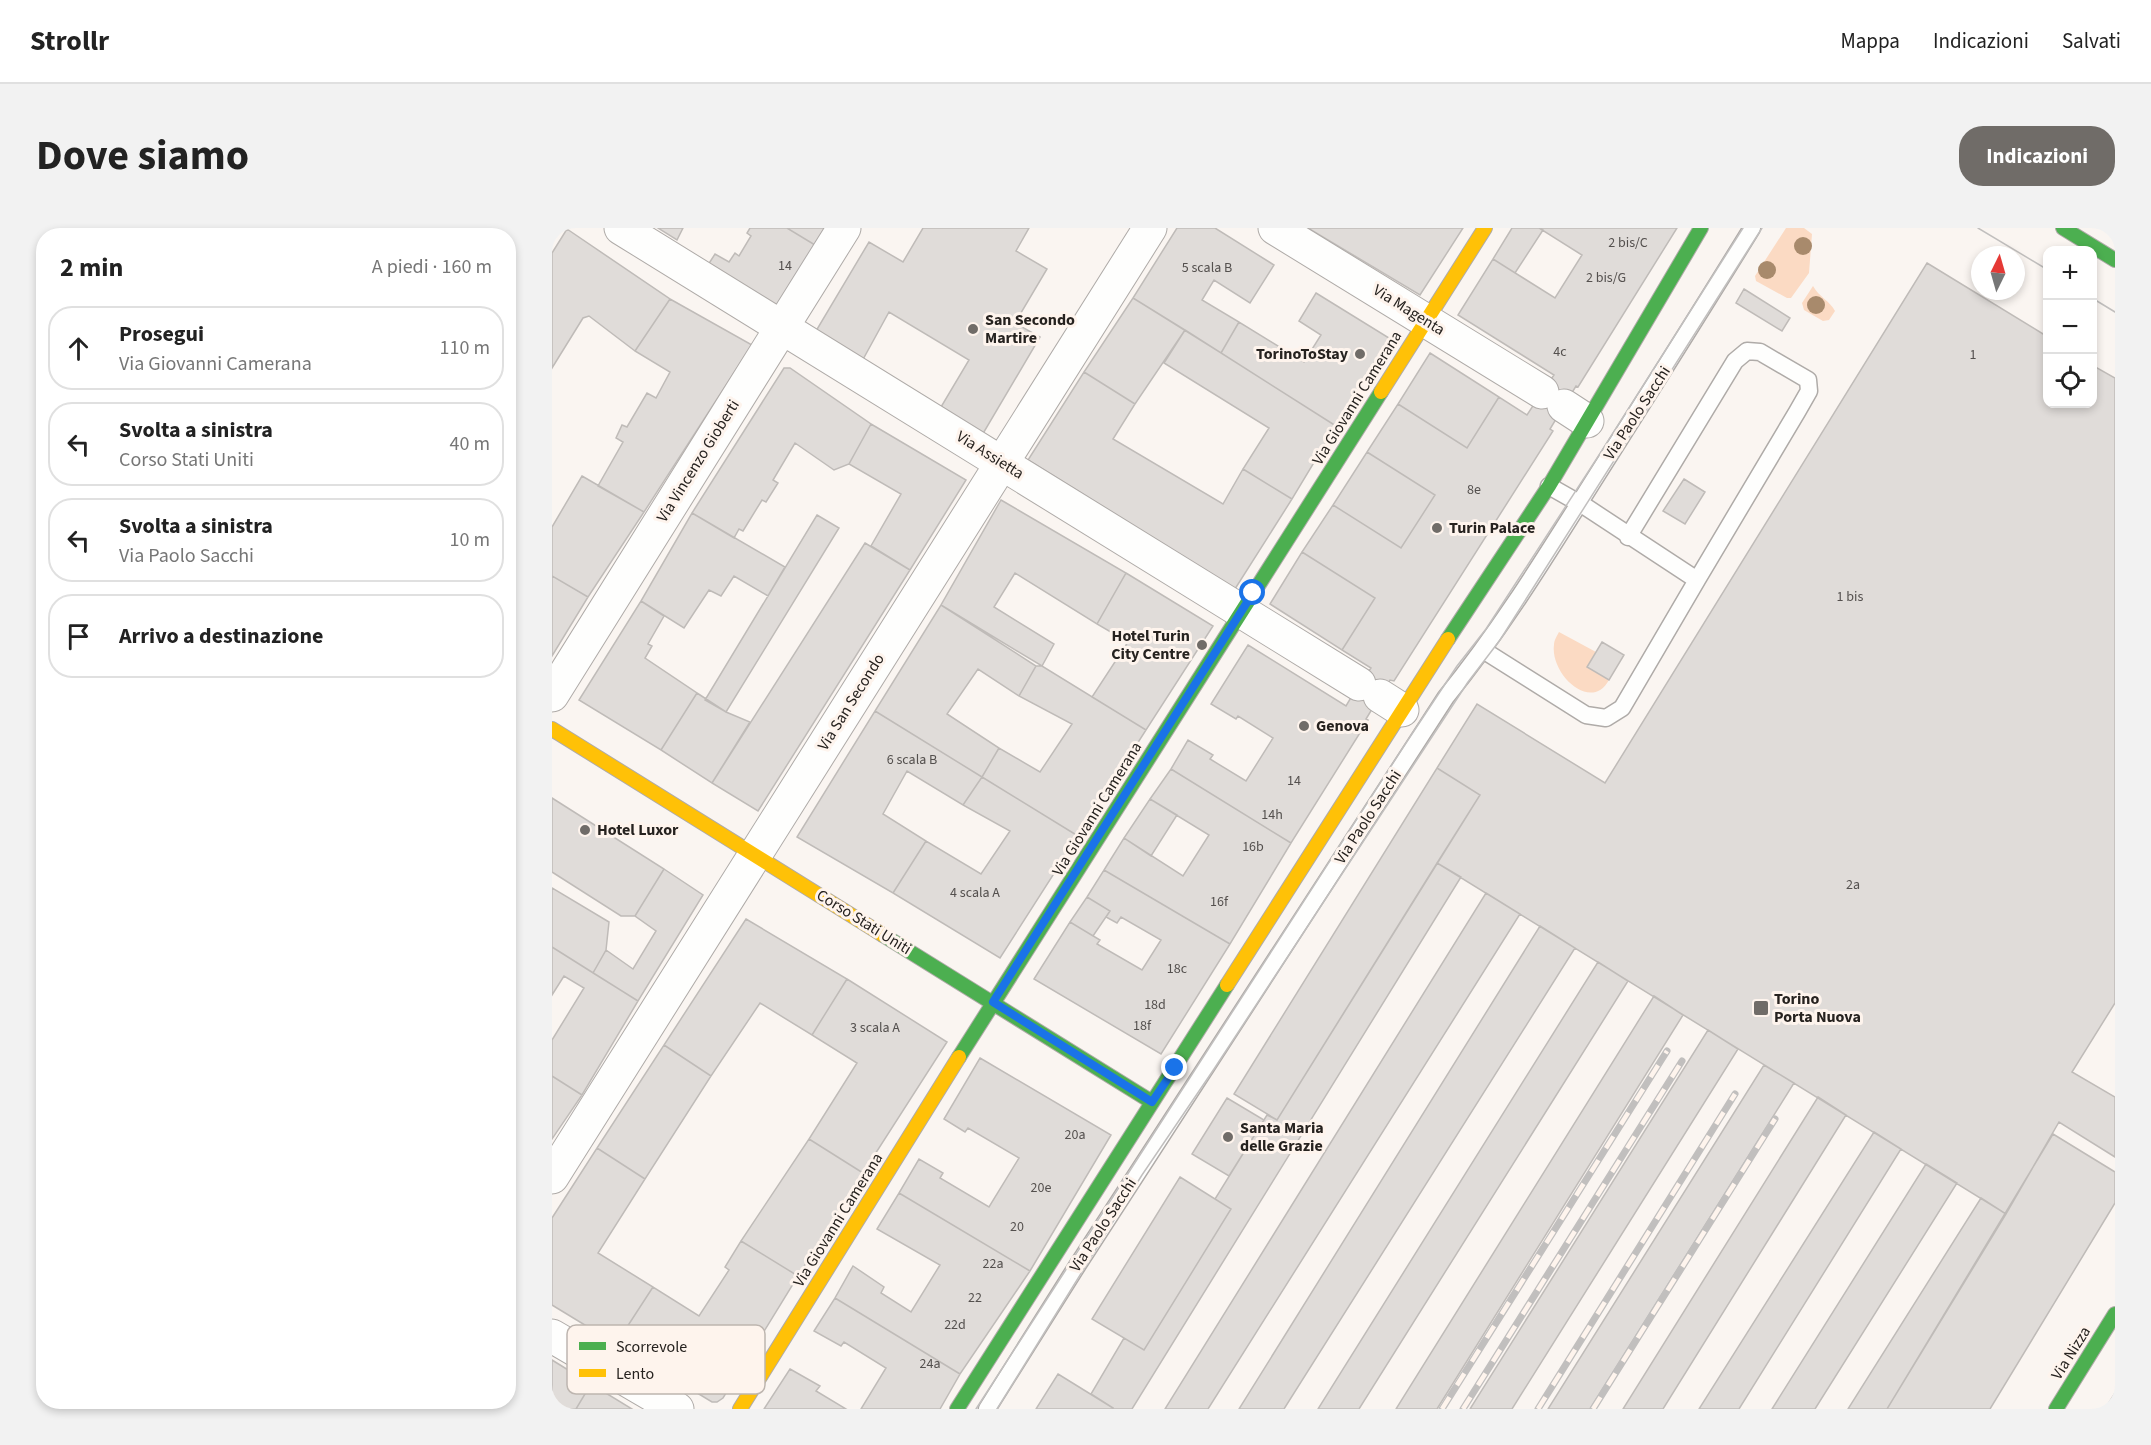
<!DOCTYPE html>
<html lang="it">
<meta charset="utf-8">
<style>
:root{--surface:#fff;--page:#f2f2f2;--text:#222;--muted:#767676;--line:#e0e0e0;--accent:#706c68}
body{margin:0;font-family:"Source Sans 3",sans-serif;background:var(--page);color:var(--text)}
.controls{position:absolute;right:18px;top:18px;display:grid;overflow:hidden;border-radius:12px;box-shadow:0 3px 9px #0003}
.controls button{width:54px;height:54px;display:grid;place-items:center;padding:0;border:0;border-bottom:2px solid var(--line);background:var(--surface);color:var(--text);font:30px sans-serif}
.compass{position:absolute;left:1419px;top:18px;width:54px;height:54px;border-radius:50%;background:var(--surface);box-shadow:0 3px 9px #0003;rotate:5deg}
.stop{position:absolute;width:18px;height:18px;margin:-14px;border:4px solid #1a73e8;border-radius:50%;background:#fff}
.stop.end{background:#1a73e8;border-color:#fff;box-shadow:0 2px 6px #0008}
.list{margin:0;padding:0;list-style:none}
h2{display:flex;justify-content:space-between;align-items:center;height:78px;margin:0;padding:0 24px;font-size:26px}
h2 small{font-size:20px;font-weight:400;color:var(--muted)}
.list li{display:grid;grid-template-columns:39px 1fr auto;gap:18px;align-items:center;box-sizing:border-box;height:84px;margin:0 12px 12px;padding:0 12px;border:2px solid var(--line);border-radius:24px}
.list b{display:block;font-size:22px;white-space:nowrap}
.list p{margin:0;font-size:20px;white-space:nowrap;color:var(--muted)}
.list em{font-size:20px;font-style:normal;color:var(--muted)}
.icon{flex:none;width:33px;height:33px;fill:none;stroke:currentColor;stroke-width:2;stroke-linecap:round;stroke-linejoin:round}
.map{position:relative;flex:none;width:1563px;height:1181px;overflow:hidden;border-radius:24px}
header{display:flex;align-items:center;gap:36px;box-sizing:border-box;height:84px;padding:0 30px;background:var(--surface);border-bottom:2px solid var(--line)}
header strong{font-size:28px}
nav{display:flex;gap:33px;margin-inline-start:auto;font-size:21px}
.intro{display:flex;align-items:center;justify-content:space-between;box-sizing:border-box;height:144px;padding:0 36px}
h1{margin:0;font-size:42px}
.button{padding:15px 27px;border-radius:24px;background:var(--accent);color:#fff;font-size:21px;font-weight:700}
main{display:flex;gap:36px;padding:0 36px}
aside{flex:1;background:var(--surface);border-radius:24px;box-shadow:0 3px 9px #0003}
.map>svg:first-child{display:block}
.green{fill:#fbdac3}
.building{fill:#e0dcd9;stroke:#bfbbb8;stroke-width:1.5}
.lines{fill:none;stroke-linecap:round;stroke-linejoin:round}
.lane-casing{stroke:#afaba8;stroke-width:19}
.street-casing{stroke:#afaba8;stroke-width:35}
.fast-casing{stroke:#afaba8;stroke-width:16}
.slow-casing{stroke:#afaba8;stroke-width:16}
.lane{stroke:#fefefd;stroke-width:16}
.street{stroke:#fefefd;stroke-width:33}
.fast{stroke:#4caf50;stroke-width:14}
.slow{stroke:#ffc107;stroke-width:14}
.tram{stroke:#c1bfbe;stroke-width:1.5}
.rail-casing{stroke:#c1bfbe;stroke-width:7}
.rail{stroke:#fef4ed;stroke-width:4.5;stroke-dasharray:14;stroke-linecap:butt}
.tree{fill:#a88a6c}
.route{stroke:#1a73e8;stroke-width:8}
.poi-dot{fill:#706c68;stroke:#fef4ed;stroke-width:2}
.labels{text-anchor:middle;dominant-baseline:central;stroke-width:6;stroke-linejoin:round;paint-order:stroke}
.number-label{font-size:14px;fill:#54504e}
.street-label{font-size:16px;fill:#26221f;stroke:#fef4ed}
.poi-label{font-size:16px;font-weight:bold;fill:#26221f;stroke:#fef4ed;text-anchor:start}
.key{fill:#fef4ed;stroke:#bdb5af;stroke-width:1.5}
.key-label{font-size:16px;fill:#26221f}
</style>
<header>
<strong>Strollr</strong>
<nav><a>Mappa</a><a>Indicazioni</a><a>Salvati</a></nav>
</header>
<div class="intro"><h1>Dove siamo</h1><a class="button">Indicazioni</a></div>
<main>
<aside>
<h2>2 min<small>A piedi · 160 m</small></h2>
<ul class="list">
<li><svg class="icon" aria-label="ahead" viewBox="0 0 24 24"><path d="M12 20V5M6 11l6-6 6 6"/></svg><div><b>Prosegui</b><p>Via Giovanni Camerana</p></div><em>110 m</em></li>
<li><svg class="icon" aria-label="left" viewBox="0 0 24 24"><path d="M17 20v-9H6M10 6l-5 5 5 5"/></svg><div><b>Svolta a sinistra</b><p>Corso Stati Uniti</p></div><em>40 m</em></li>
<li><svg class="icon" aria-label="left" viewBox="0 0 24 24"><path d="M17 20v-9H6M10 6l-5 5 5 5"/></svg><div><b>Svolta a sinistra</b><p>Via Paolo Sacchi</p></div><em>10 m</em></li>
<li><svg class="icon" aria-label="arrive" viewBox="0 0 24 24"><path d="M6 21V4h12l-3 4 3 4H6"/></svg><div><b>Arrivo a destinazione</b></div></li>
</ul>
</aside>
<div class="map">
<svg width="1563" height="1181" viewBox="0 0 1563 1181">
<rect width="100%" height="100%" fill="#faf5f1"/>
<path class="green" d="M1234 0H1252L1260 6 1257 45 1239 70H1235L1204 53 1203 48Z
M1261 58C1267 69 1278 73 1283 83L1277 92 1271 93 1252 82 1250 75Z
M1007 404 1044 424 1035 439 1057 452C1039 485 998 446 1002 417 1002 412 1005 408 1007 404Z"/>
<path class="building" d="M106 0H131L125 12Z
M198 0H235L263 17 223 81 154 40 163 26 177 34 183 25 187 28 199 8 195 5Z
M235 0H274L263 17Z
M371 0H477L464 23 495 41 463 95 488 109 429 209 386 184 417 132 337 84 309 135 261 108 317 14 351 34Z
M625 0H663L722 37 698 75 662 52 650 72 687 94 669 125 581 70Z
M756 0H911L868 67Z
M960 0H987L991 2 963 45 941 31Z
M987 0H1125L1026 159 1024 158 1012 178 990 164 1002 147 906 87 941 31 1003 70 1030 27Z
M15 1 118 71 83 123 37 88 31 90 0 140V25Z
M1375 35 1496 109V176H1540V137L1563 150V775L1520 844 1563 869V929L1507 894 1454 986 885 635 928 567 885 540 925 476 1053 555Z
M1192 61 1238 90 1230 103 1184 75Z
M764 65 837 110 784 198 669 125 687 94 752 134 769 107 747 93Z
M581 70 633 102 583 176 532 144Z
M118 71 200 117 92 284 46 258 71 214 64 210 70 197 75 199 95 165 104 170 118 144 83 123Z
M633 102 784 198 740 271 691 241 717 200 612 135Z
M878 125 947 169 915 220 846 176Z
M232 140H238L319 196 297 236 282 242 243 215 221 252 226 255 214 274 210 272 191 303 187 301 182 310 140 285Z
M532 144 583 176 561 211 671 276 691 241 740 271 683 361 476 232Z
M990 164 1012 178 998 201 1001 203 842 453 838 452 828 468 807 456 819 440 790 422 823 370 750 324 781 277 849 320 883 267 815 224 846 176 915 220 947 169 975 187Z
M319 196 414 252 358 342 319 318 349 266 297 236Z
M815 224 883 267 849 320 781 277Z
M30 248 92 284 36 369 0 348V299Z
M1132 251 1153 264 1133 296 1111 283Z
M449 272 574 345 545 396 463 345 442 379 502 416 490 438 389 377Z
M140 285 233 339 216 368 182 348 169 368 157 362 132 400 89 373Z
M265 287 287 300 174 484 153 472Z
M313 315 358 342 206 583 160 555Z
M750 324 823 370 790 422 718 376Z
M574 345 661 398 594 502 540 469 576 414 545 396Z
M0 348 36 369 0 428Z
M89 373 112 388 96 416 100 418 93 430 145 465 109 522 27 472Z
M389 377 484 438 467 468 426 441 395 486 447 520 430 549 323 483Z
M1050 414 1072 427 1057 452 1035 439Z
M696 417 794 478 807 456 828 468 814 491 816 492 739 615 619 541 636 512 661 527 658 531 694 553 721 510 686 488 684 491 659 476Z
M484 438H490L594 502 526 608 430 549 447 520 488 544 520 496 467 468Z
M145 465 174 484 198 494 160 555 109 522Z
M323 483 430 549 411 577 355 543 331 586 374 613 341 665 245 609Z
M885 540 928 567 725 892 682 866Z
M619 541 739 615 678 716 552 642 572 610 631 648 657 607 598 571Z
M430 549 526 608 448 730 341 665 374 613 429 646 458 603 411 577Z
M0 570 112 641 83 688H69L0 644Z
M598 571 625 587 599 628 572 610Z
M885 635 909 649 580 1181H560L561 1180 539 1166 572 1110 592 1122 679 981 663 971 715 887 725 892Z
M112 641 151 667 86 773 41 745 54 722 81 741 104 703 83 688Z
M552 642 678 716 609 826 482 751 518 694 548 712 545 716 590 742 609 712 569 689 565 695 554 689 558 683 535 669Z
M0 660 57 694 54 722 41 745 0 719Z
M934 665 968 686 656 1181H613Z
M535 669 558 683 541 708 518 694Z
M194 691 295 751 260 807 208 775 159 848 112 817Z
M988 698 1023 720 732 1181H687Z
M0 719 86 773 30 867 0 848V812L32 760 12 748 0 767Z
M1046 734 1076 753 807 1181H766Z
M295 751 395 814 311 945 257 911 305 835 260 807Z
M1102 768 1131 787 885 1181H844Z
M1156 802 1186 821 960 1181H918Z
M112 817 159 848 93 951 45 920Z
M428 830 559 907 478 1043 347 965 367 931 391 945 388 950 437 979 467 930 416 900 413 904 392 891Z
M1212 837 1242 855 1038 1181H996Z
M0 848 30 867 0 911Z
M1266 869 1294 887 1111 1181H1071Z
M675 870 712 892 677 948 640 926Z
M1322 904 1349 921 1187 1181H1147Z
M1501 906 1563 944V975L1438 1181H1335Z
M257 911 311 945 246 1048 189 1013Z
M45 920 93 951 46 1025 101 1059 64 1116 0 1077V990Z
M1374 936 1405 955 1263 1181H1220Z
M628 949 679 981 592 1122 540 1091Z
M347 965 478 1043 408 1146 283 1070 301 1038 332 1059 329 1065 359 1084 388 1037 325 1001Z
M1429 970 1454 986 1335 1181H1296Z
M189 1013 246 1048 171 1170 165 1174H160L64 1116 101 1059 147 1088 177 1042 173 1039Z
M283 1070 408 1146 388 1181H309L334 1140 292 1114 289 1118 262 1103Z
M0 1132 39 1156 24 1181H0Z
M238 1141 268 1158 264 1163 294 1181H212Z
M506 1146 561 1180 560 1181H484Z
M39 1156 80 1181H24Z
M1563 1165V1181H1553Z"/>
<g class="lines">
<g class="lane-casing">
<path id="lane" d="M1076 309 1183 133 1195 123 1208 124 1256 152 1257 163 1245 184 1145 352
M931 422 1034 487 1054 490 1070 480 1145 352 1034 279 997 258
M435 1181 525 1038 894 469C951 399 997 323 1045 247 1097 165 1149 83 1200 0"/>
</g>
<g class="street-casing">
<path id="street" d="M69 0 807 456
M723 0 990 164
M1012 178 1035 193
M0 467 292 0
M828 468 850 482
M0 949 598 0
M0 1108 125 1181"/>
</g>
<g class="fast-casing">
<path id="fast" d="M1511 0 1563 32
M896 411 997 258 1149 0
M331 707 600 874
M407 829 829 164
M405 1181 675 757
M1504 1181 1563 1086"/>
</g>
<g class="slow-casing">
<path id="slow" d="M829 164 933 0
M0 501 331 707
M675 757 896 411
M188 1181 407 829"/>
</g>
<use href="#lane" class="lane"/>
<use href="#street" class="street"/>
<use href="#fast" class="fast"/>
<use href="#slow" class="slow"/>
<path class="tram" d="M1426 0 1496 42
M1561 0 1563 1
M1540 70 1563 84
M424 1181 854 515 905 438 934 401 1049 224 1191 0
M445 1181 590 947 662 841 916 454 948 412 1210 0"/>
<g class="rail-casing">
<path id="rail" d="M890 1181 1115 823
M911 1181 1130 833
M986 1181 1183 866
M1041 1181 1223 891"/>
</g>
<use href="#rail" class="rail"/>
</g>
<g class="tree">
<circle cx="1251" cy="18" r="9"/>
<circle cx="1215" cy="42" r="9"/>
<circle cx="1264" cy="77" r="9"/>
</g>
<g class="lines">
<path class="route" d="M623 840 600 874 441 774 701 365"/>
</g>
<g class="poi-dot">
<circle cx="421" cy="101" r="6"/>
<circle cx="808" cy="126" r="6"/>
<circle cx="885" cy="300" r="6"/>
<circle cx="650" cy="417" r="6"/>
<circle cx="752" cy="498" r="6"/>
<circle cx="33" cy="602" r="6"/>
<rect x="1201" y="772" width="16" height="16" rx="3"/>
<circle cx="676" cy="909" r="6"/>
</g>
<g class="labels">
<g class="number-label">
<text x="1076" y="15">2 bis/C</text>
<text x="233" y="38">14</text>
<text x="655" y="40">5 scala B</text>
<text x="1054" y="50">2 bis/G</text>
<text x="1008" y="124">4c</text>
<text x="1421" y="127">1</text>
<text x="922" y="262">8e</text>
<text x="1298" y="369">1 bis</text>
<text x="360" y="532">6 scala B</text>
<text x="742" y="553">14</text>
<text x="720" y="587">14h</text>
<text x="701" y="619">16b</text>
<text x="1301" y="657">2a</text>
<text x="423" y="665">4 scala A</text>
<text x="667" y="674">16f</text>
<text x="625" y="741">18c</text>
<text x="603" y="777">18d</text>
<text x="590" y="798">18f</text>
<text x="323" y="800">3 scala A</text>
<text x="523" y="907">20a</text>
<text x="489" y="960">20e</text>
<text x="465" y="999">20</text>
<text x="441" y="1036">22a</text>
<text x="423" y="1070">22</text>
<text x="403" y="1097">22d</text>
<text x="378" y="1136">24a</text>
</g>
<g class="street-label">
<text transform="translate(857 82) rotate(32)">Via Magenta</text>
<text transform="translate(805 170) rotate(-58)">Via Giovanni Camerana</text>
<text transform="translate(1085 185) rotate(-57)">Via Paolo Sacchi</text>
<text transform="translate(438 227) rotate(32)">Via Assietta</text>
<text transform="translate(146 233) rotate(-58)">Via Vincenzo Gioberti</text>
<text transform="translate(299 474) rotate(-58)">Via San Secondo</text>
<text transform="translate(545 581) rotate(-58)">Via Giovanni Camerana</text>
<text transform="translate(816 589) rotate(-57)">Via Paolo Sacchi</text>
<text transform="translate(312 694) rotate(32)">Corso Stati Uniti</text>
<text transform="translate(286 992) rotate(-58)">Via Giovanni Camerana</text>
<text transform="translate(551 997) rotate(-57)">Via Paolo Sacchi</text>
<text transform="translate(1519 1125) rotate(-58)">Via Nizza</text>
</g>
<g class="poi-label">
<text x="433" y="92">San Secondo<tspan x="433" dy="18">Martire</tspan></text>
<text x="796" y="126" text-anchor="end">TorinoToStay</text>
<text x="897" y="300">Turin Palace</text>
<text x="638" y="408" text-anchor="end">Hotel Turin<tspan x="638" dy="18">City Centre</tspan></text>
<text x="764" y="498">Genova</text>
<text x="45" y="602">Hotel Luxor</text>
<text x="1222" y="771">Torino<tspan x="1222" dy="18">Porta Nuova</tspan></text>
<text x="688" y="900">Santa Maria<tspan x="688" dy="18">delle Grazie</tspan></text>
</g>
</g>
<rect x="15" y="1097" width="198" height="69" rx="9" class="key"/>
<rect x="27" y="1114" width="27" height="8" fill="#4caf50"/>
<rect x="27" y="1141" width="27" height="8" fill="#ffc107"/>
<g class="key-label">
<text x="64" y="1124">Scorrevole</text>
<text x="64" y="1151">Lento</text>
</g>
</svg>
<div class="controls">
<button>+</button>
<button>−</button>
<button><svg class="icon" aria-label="locate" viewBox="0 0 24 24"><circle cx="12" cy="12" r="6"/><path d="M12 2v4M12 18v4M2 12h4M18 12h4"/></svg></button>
</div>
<svg class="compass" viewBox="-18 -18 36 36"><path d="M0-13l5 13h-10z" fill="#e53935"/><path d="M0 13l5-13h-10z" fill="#767676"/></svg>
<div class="stop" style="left:701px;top:365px"></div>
<div class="stop end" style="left:623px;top:840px"></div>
</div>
</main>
